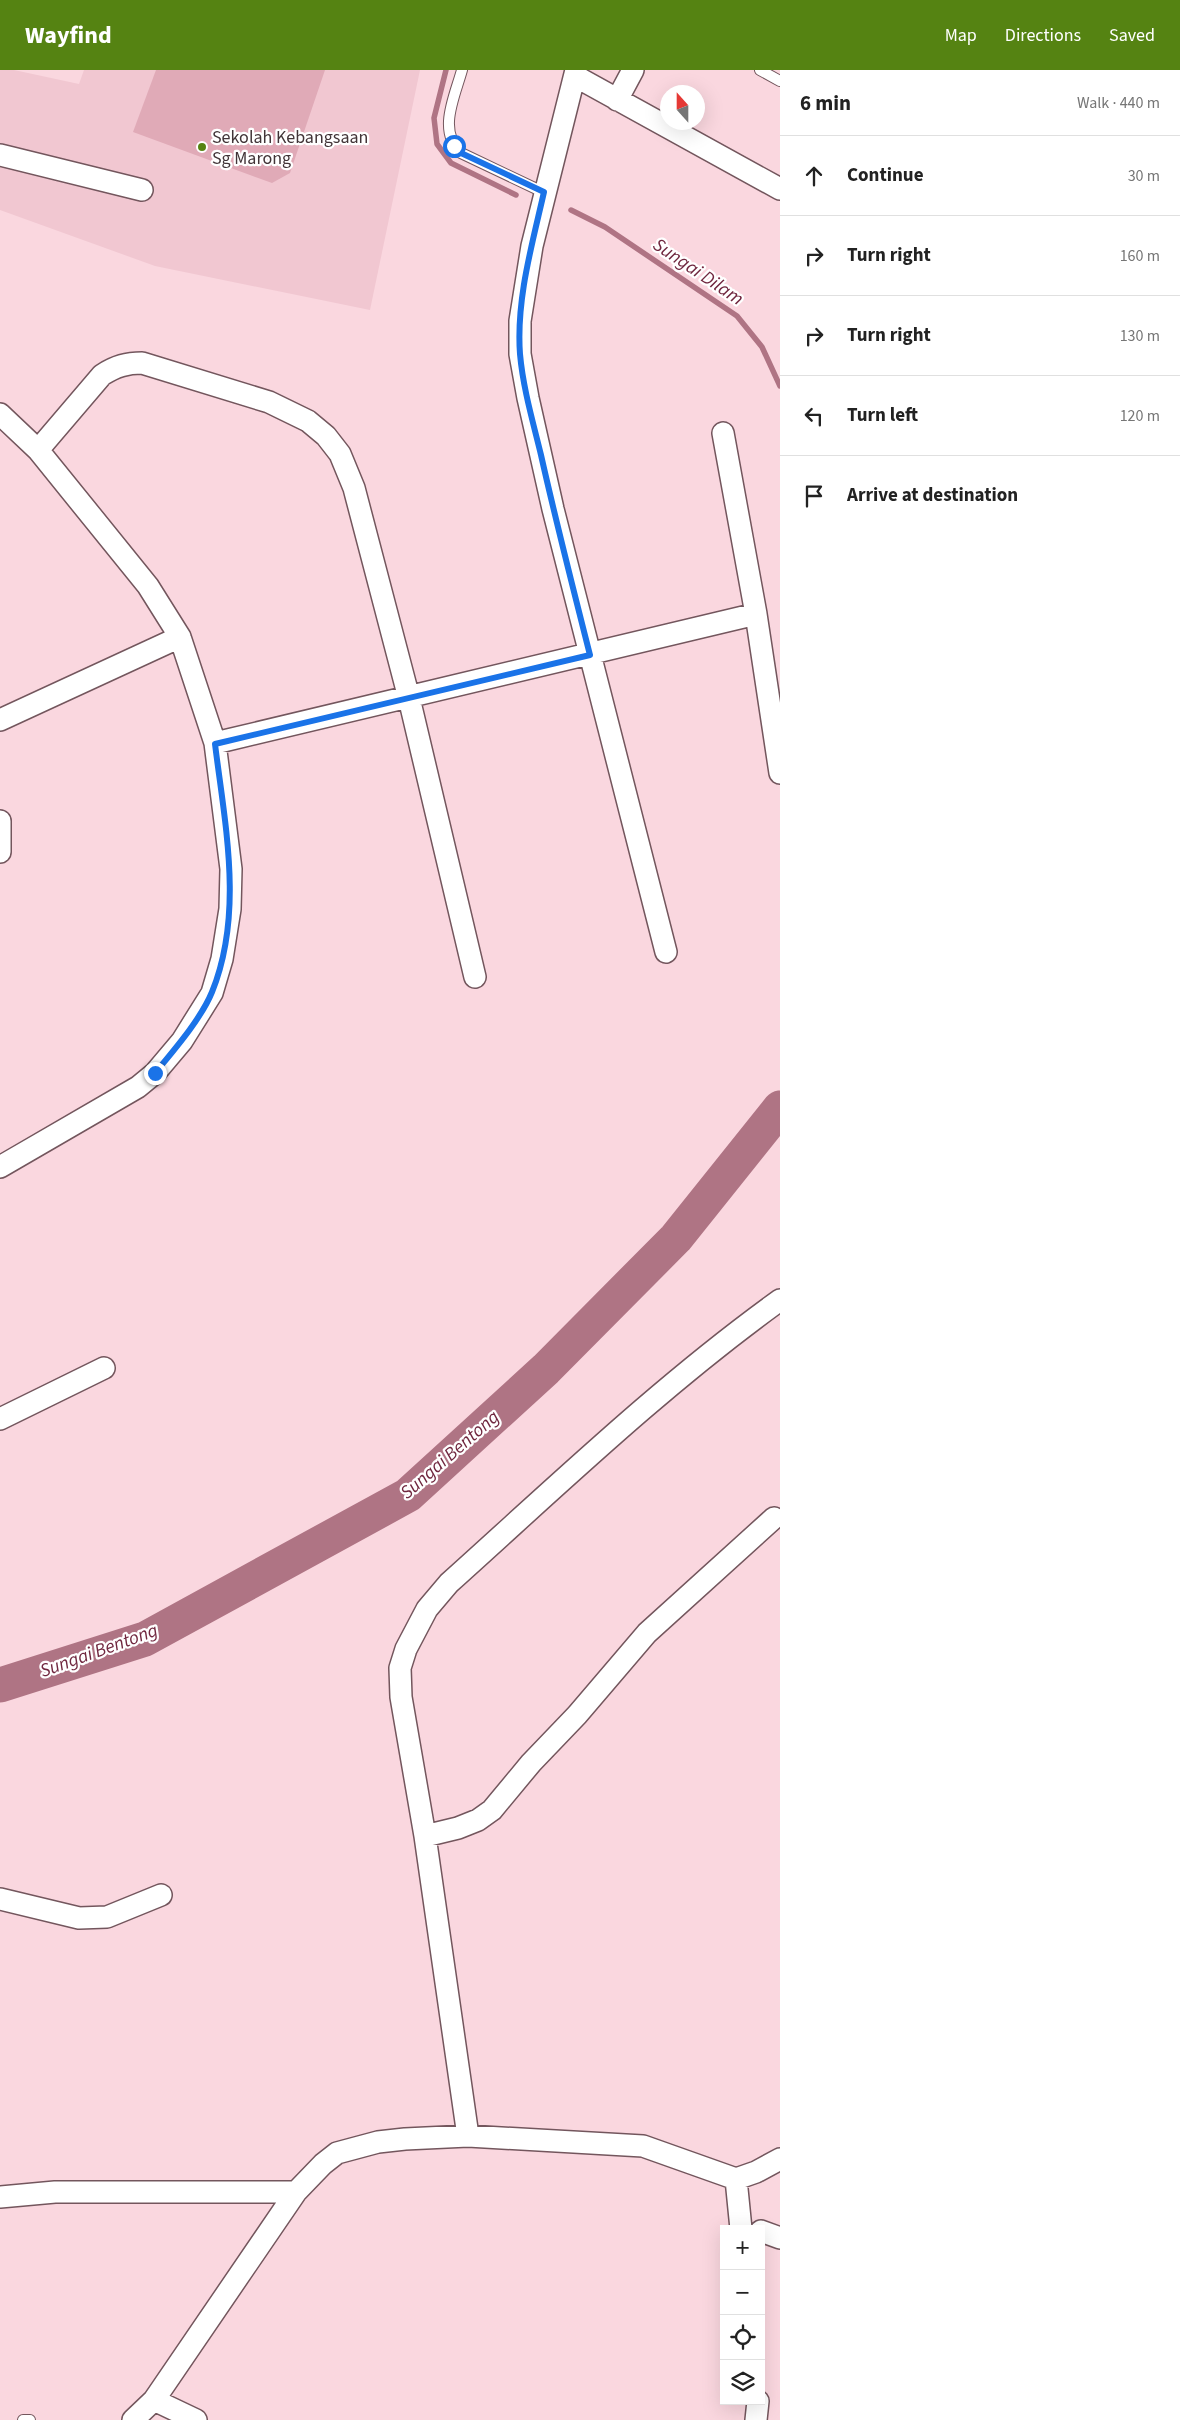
<!DOCTYPE html>
<meta charset="utf-8">
<style>
:root{--surface:#fff;--page:#f2f2f2;--text:#222;--muted:#767676;--line:#e0e0e0;--accent:#558312}
body{margin:0;font-family:"Source Sans 3",sans-serif;background:var(--page);color:var(--text)}
.controls{position:absolute;right:15px;bottom:15px;display:grid;overflow:hidden;border-radius:0px;box-shadow:0 5px 20px #0002}
.controls button{width:45px;height:45px;display:grid;place-items:center;padding:0;border:0;border-bottom:1px solid var(--line);background:var(--surface);color:var(--text);font:25px sans-serif}
.compass{position:absolute;left:660px;top:15px;width:45px;height:45px;border-radius:50%;background:var(--surface);box-shadow:0 5px 20px #0002;rotate:339deg}
.stop{position:absolute;width:15px;height:15px;margin:-11px;border:4px solid #1a73e8;border-radius:50%;background:#fff}
.stop.end{background:#1a73e8;border-color:#fff;box-shadow:0 1px 5px #0008}
.list{margin:0;padding:0;list-style:none}
h2{display:flex;justify-content:space-between;align-items:center;height:65px;margin:0;padding:0 20px;font-size:21px}
h2 small{font-size:16px;font-weight:400;color:var(--muted)}
.list li{display:grid;grid-template-columns:32px 1fr auto;gap:15px;align-items:center;box-sizing:border-box;height:80px;padding:0 20px;border-top:1px solid var(--line)}
.list b{display:block;font-size:19px;white-space:nowrap}
.list em{font-size:16px;font-style:normal;color:var(--muted)}
.icon{flex:none;width:28px;height:28px;fill:none;stroke:currentColor;stroke-width:2;stroke-linecap:round;stroke-linejoin:round}
.map{position:relative;flex:none;width:780px;height:2350px;overflow:hidden}
header{display:flex;align-items:center;gap:30px;box-sizing:border-box;height:70px;padding:0 25px;background:var(--accent);color:#fff}
header strong{font-size:24px}
nav{display:flex;gap:28px;margin-inline-start:auto;font-size:18px}
main{display:flex}
aside{flex:1;background:var(--surface)}
.map>svg:first-child{display:block}
.built{fill:#f1c7d1}
.green{fill:#e0aab7}
.lines{fill:none;stroke-linecap:round;stroke-linejoin:round}
.stream{stroke:#af7484;stroke-width:5.5}
.river{stroke:#af7484;stroke-width:35}
.service-casing{stroke:#73565d;stroke-width:12}
.minor-casing{stroke:#73565d;stroke-width:24}
.service{stroke:#fff;stroke-width:10}
.minor{stroke:#fff;stroke-width:21}
.route{stroke:#1a73e8;stroke-width:6}
.poi-dot{fill:#558312;stroke:#fff;stroke-width:2}
.labels{text-anchor:middle;dominant-baseline:central;stroke-width:4.5;stroke-linejoin:round;paint-order:stroke}
.poi-label{font-size:18px;fill:#413437;stroke:#fff;text-anchor:start}
.water-label{font-size:19px;font-style:italic;fill:#70273f;stroke:#fff}
</style>
<header>
<strong>Wayfind</strong>
<nav><a>Map</a><a>Directions</a><a>Saved</a></nav>
</header>
<main>
<div class="map">
<svg width="780" height="2350" viewBox="0 0 780 2350">
<rect width="100%" height="100%" fill="#fad7df"/>
<path class="built" d="M0 0H14L79 14 84 0H420L370 240 155 196 0 140Z"/>
<path class="green" d="M156 0H325L290 103 272 113 133 62Z"/>
<g class="lines">
<path class="stream" d="M446 0 434 48 437 74 451 93 516 125
M571 140 605 157 737 246 762 277 780 316"/>
<path class="river" d="M0 1615 145 1569 408 1425 546 1299 676 1168 780 1038"/>
<g class="service-casing">
<path id="service" d="M462 0C455 26 437 61 461 83L543 122
M760 0 780 11
M23 2350H30"/>
</g>
<g class="minor-casing">
<path id="minor" d="M576 0 532 176 520 251V284L528 328 553 439 666 882
M575 6 780 119
M617 30 633 0
M0 85 142 120
M0 344 38 380 148 516 180 567 215 673 231 799 230 839 222 889 212 923 182 971 155 1003 138 1017 0 1097
M723 363 756 544 780 703
M38 380 102 305C116 296 127 293 142 293L269 332 308 351 326 366 340 384 354 418 409 628 475 907
M0 650 180 567
M215 673 756 544
M0 751V782
M0 1349 104 1298
M425 1766 458 1758 478 1750 492 1740 531 1693 577 1645 647 1563 774 1448
M0 1829 79 1848 107 1847 161 1825
M468 2066 425 1766 401 1627 400 1598 406 1579 427 1539 449 1513C557 1416 662 1315 780 1230
M736 2109 741 2159
M0 2127 55 2122H296
M761 2161 780 2168
M154 2330 196 2350
M133 2350 154 2330 296 2122 323 2094 337 2083 378 2072 405 2069 468 2066 643 2076 736 2109 756 2102 780 2089
M756 2350 758 2331"/>
</g>
<use href="#service" class="service"/>
<use href="#minor" class="minor"/>
</g>
<g class="lines">
<path class="route" d="M155 1003C174 980 201 949 212 922 244 843 225 755 215 674L590 585C573 518 556 452 541 385 533 352 523 318 520 284 516 230 532 175 544 122L461 83 454 76"/>
</g>
<circle class="poi-dot" cx="202" cy="77" r="5"/>
<g class="labels">
<g class="poi-label">
<text x="212" y="67">Sekolah Kebangsaan<tspan x="212" dy="21">Sg Marong</tspan></text>
</g>
<g class="water-label">
<text transform="translate(698 202) rotate(34)">Sungai Dilam</text>
<text transform="translate(450 1385) rotate(-41)">Sungai Bentong</text>
<text transform="translate(99 1581) rotate(-20)">Sungai Bentong</text>
</g>
</g>
</svg>
<div class="controls">
<button>+</button>
<button>−</button>
<button><svg class="icon" aria-label="locate" viewBox="0 0 24 24"><circle cx="12" cy="12" r="6"/><path d="M12 2v4M12 18v4M2 12h4M18 12h4"/></svg></button>
<button><svg class="icon" aria-label="layers" viewBox="0 0 24 24"><path d="M12 4l9 5-9 5-9-5zM3 14l9 5 9-5"/></svg></button>
</div>
<svg class="compass" viewBox="-18 -18 36 36"><path d="M0-13l5 13h-10z" fill="#e53935"/><path d="M0 13l5-13h-10z" fill="#767676"/></svg>
<div class="stop" style="left:454px;top:76px"></div>
<div class="stop end" style="left:155px;top:1003px"></div>
</div>
<aside>
<h2>6 min<small>Walk · 440 m</small></h2>
<ul class="list">
<li><svg class="icon" aria-label="ahead" viewBox="0 0 24 24"><path d="M12 20V5M6 11l6-6 6 6"/></svg><div><b>Continue</b></div><em>30 m</em></li>
<li><svg class="icon" aria-label="right" viewBox="0 0 24 24"><path d="M7 20v-9h11M14 6l5 5-5 5"/></svg><div><b>Turn right</b></div><em>160 m</em></li>
<li><svg class="icon" aria-label="right" viewBox="0 0 24 24"><path d="M7 20v-9h11M14 6l5 5-5 5"/></svg><div><b>Turn right</b></div><em>130 m</em></li>
<li><svg class="icon" aria-label="left" viewBox="0 0 24 24"><path d="M17 20v-9H6M10 6l-5 5 5 5"/></svg><div><b>Turn left</b></div><em>120 m</em></li>
<li><svg class="icon" aria-label="arrive" viewBox="0 0 24 24"><path d="M6 21V4h12l-3 4 3 4H6"/></svg><div><b>Arrive at destination</b></div></li>
</ul>
</aside>
</main>
